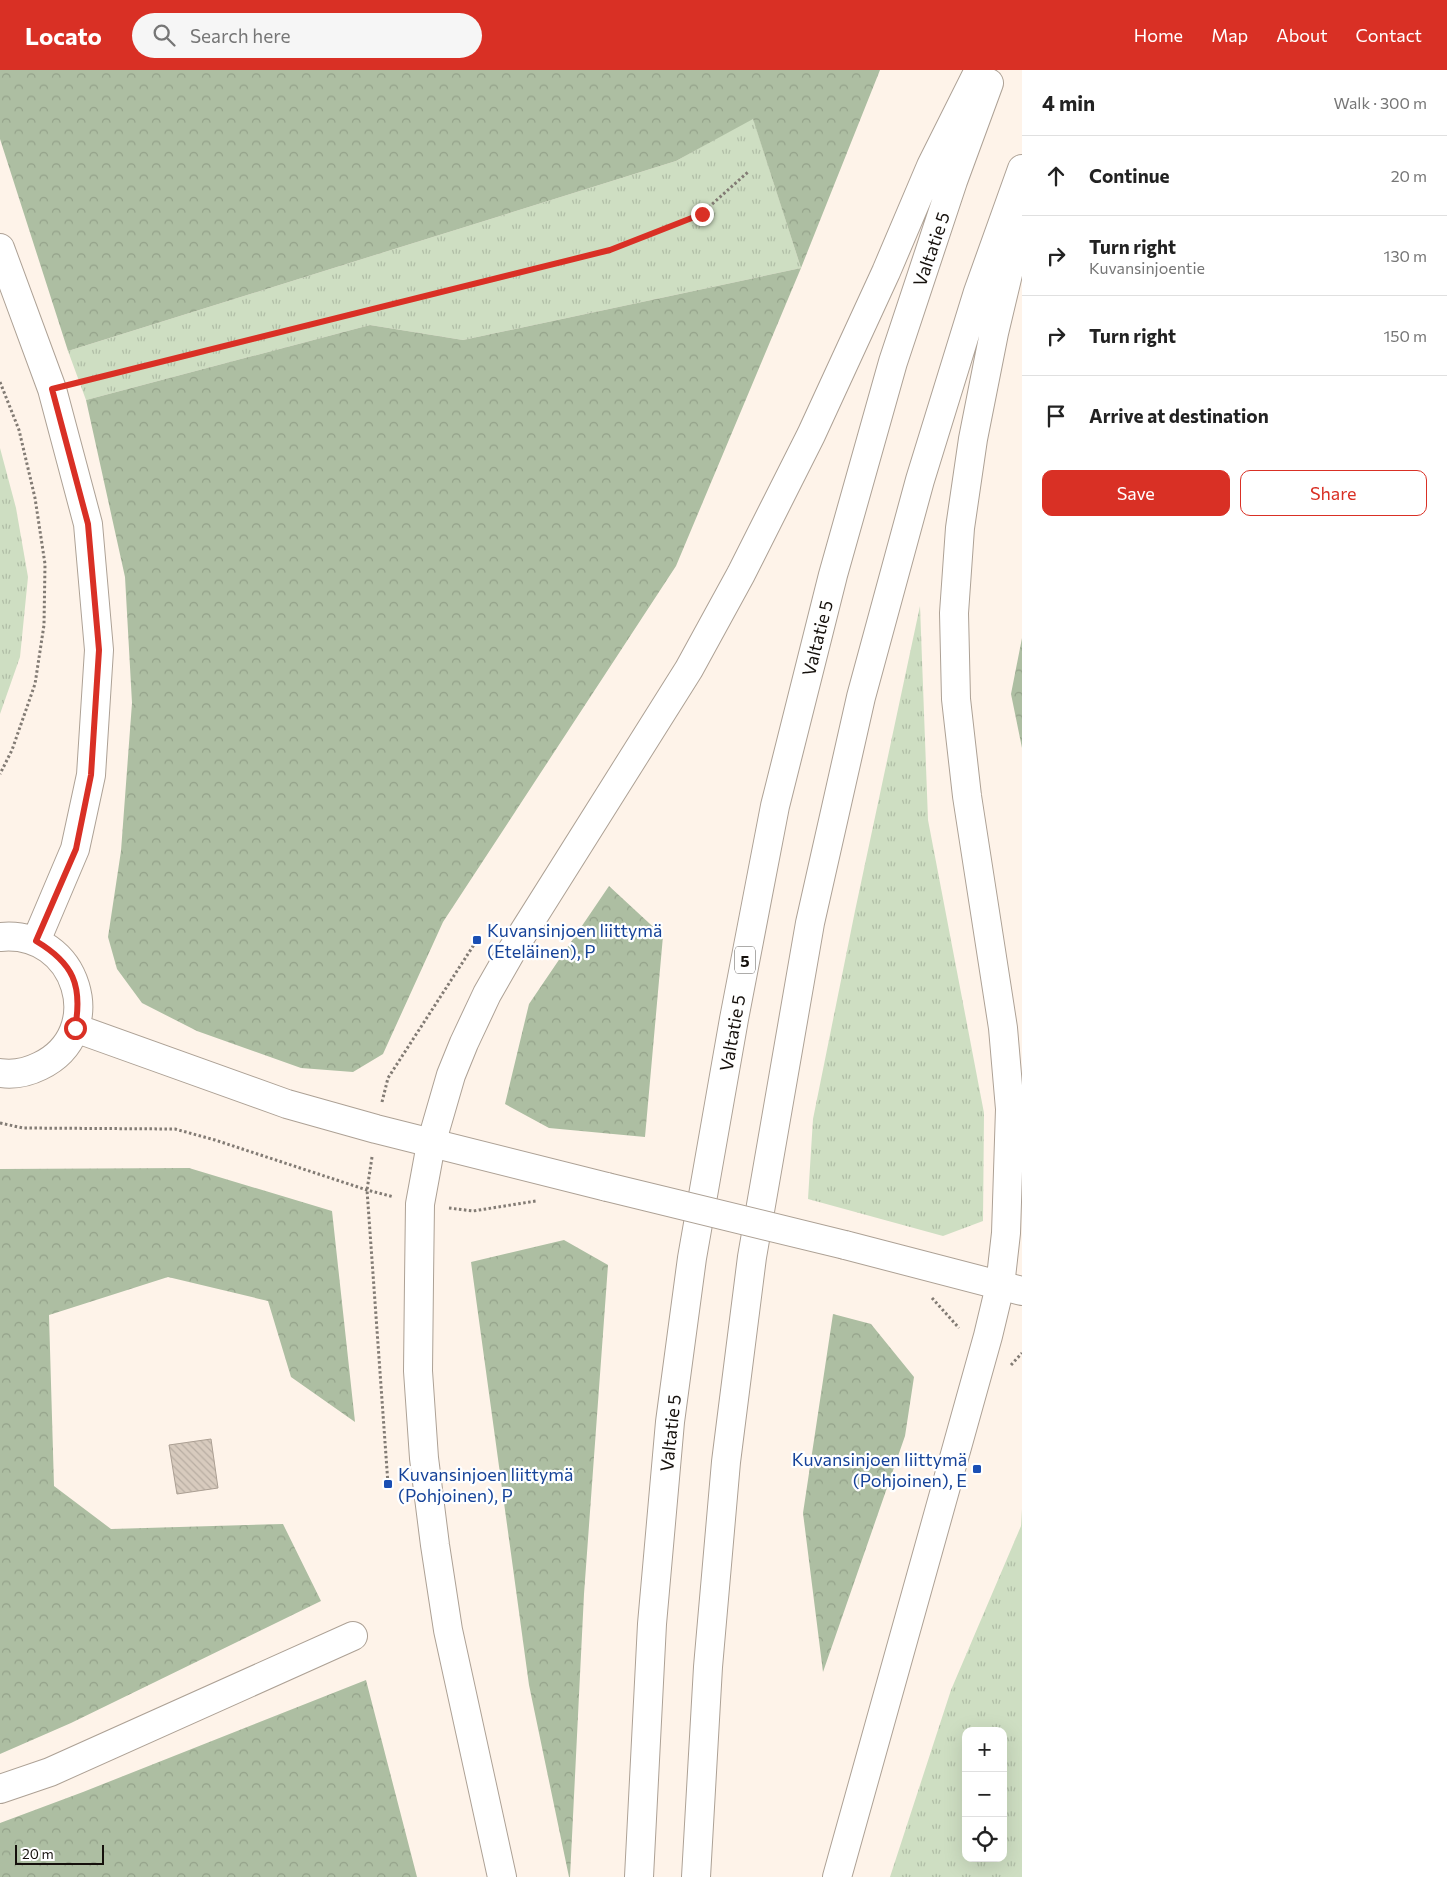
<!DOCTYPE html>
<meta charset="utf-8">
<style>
:root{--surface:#fff;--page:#f6f6f6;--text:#222;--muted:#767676;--line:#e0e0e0;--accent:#d93025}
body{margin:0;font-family:Commissioner,sans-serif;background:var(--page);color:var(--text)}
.controls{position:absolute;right:15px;bottom:15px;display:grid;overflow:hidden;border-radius:10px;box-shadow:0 5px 20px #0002}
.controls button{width:45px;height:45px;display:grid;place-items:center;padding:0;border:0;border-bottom:1px solid var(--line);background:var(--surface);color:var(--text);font:25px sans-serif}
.scale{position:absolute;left:15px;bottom:12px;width:89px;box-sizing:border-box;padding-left:5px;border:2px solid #15100c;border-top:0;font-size:14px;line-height:18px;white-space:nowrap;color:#15100c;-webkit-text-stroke:4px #fff;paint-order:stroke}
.stop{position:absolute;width:15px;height:15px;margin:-11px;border:4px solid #d93025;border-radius:50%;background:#fff}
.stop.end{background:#d93025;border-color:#fff;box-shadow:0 1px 5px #0008}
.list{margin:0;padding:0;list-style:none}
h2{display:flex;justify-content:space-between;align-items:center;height:65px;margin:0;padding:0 20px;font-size:21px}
h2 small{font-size:16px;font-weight:400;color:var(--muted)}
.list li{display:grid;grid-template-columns:32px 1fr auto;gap:15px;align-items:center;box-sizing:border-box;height:80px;padding:0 20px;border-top:1px solid var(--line)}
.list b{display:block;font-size:19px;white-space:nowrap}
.list p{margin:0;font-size:16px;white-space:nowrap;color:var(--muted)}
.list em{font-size:16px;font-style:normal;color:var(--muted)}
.actions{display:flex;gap:10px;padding:15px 20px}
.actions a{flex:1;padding:11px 0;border:1px solid var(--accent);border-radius:10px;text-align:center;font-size:18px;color:var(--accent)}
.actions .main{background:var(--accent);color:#fff}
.icon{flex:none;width:28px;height:28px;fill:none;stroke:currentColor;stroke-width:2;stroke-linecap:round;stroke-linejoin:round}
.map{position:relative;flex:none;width:1022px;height:1807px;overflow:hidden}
header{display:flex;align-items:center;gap:30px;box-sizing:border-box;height:70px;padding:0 25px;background:var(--accent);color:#fff}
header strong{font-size:24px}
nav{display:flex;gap:28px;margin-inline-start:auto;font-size:18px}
.search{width:350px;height:45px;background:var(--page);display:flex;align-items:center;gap:12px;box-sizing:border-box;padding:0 18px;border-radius:28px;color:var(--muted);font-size:19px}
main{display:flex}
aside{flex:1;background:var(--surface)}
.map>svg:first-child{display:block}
.grass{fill:url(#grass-tufts);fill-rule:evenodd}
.forest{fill:url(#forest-crowns)}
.building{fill:url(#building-back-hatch);stroke:#ab9f93}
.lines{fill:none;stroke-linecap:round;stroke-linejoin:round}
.minor-casing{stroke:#ada195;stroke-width:30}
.highway-casing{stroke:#ada195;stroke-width:30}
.path{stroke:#827b74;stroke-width:3;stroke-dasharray:2.5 2.5;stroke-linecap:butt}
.minor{stroke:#fff;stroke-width:28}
.highway{stroke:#fff;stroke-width:28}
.minor-bridge-casing{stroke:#ada195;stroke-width:30;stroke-linecap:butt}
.minor-bridge{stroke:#fff;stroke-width:28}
.route{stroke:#d93025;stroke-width:6}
.transit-dot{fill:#1a4fb4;stroke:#fff;stroke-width:2}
.labels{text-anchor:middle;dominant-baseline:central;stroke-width:4.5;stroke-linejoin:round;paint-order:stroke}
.shield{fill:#fff;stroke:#5b5855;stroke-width:1}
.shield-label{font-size:16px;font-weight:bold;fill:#15100c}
.street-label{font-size:18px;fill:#15100c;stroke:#fff}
.transit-label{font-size:18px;fill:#164399;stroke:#fff;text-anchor:start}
</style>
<header>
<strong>Locato</strong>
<div class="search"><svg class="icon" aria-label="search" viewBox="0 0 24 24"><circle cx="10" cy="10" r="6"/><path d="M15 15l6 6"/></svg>Search here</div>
<nav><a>Home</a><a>Map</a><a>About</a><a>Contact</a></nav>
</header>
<main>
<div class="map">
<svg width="1022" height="1807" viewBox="0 0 1022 1807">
<defs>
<pattern id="grass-tufts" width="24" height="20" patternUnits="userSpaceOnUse" patternTransform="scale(1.25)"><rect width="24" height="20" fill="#cedec2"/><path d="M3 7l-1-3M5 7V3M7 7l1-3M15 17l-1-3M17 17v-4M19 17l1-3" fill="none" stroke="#b0bda6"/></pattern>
<pattern id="forest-crowns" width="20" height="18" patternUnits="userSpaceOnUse" patternTransform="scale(1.25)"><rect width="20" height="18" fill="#adbea2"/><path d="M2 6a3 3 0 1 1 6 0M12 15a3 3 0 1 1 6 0" fill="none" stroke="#94a28a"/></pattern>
<pattern id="building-back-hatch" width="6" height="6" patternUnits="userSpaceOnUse" patternTransform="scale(1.25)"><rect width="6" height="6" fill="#d8cbbe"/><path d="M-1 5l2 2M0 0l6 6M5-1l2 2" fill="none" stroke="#b8ada2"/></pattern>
</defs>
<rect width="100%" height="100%" fill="#fef3e9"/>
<path class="grass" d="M753 48 801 198 463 270 370 255 86 330 68 281 676 91Z
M0 378 16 438 28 507 20 587 0 644Z
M920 536 928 750 984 1043 983 1151 943 1166 808 1129 813 1049 855 841Z
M1022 1439V1807H890L951 1620 1021 1456ZM966 1661H1003V1788H966Z"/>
<path class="forest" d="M0 0H880L801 198 676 496 443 852 383 984 353 1002 301 998 197 961 142 933 117 899 108 867 121 781 132 633 125 507 86 330 370 255 463 270 801 198 753 49 676 91 68 281 0 69Z
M1022 568V678L1011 624Z
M609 816 663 866 645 1067 549 1058 505 1034 529 934Z
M189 1098 332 1141 355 1352 291 1307 268 1231 168 1207 49 1245 54 1416 111 1459 283 1454 321 1531 71 1653 0 1684V1099Z
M564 1170 608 1195 584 1524 570 1807H569L529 1615 471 1192Z
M833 1244 871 1254 914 1307 905 1366 823 1602 803 1443Z
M366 1610 417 1807H0V1753L83 1722Z"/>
<path class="building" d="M211 1369 218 1418 177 1424 169 1375Z"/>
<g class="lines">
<g class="minor-casing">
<path id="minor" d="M0 178 52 319 88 454 99 580 91 705 75 779 36 871
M0 867C78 859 109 963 40 996 28 1002 14 1005 0 1003
M75 958 287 1034 376 1059 607 1117
M845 1175 1022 1221
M0 1719 50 1702 353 1566"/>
</g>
<g class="highway-casing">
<path id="highway" d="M502 1807 448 1560 435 1475 424 1388 418 1301 419 1211 420 1134 431 1074 451 1005 464 973 487 924 511 882 689 599 741 504 811 365 886 202 931 96 979 0
M639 1807 652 1554 670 1352 692 1188 734 949 775 736 833 505 893 292 953 111 989 13
M696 1807 708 1597 726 1392 752 1187 810 853 861 627 920 410 978 222 1022 99
M837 1807 988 1266 1000 1216 1006 1163 1010 1039 1003 958 967 726 956 629 954 543 960 458 973 369 994 263 1022 145"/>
</g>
<path class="path" d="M0 312 19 360 35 428 45 494 44 555 35 614 12 680 0 704
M79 312 610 180 701 144 748 102
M382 1032 388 1008 477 870
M0 1053 23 1058 175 1059 215 1070 367 1120 394 1127
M372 1087 367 1120 388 1414
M449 1138 473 1141 536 1131
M932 1228 959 1258
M1011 1295 1022 1283"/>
<use href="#minor" class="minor"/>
<use href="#highway" class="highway"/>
<g class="minor-bridge-casing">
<path id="minor-bridge" d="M607 1117 845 1175"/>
</g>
<use href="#minor-bridge" class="minor-bridge"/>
</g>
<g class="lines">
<path class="route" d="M75 958C83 915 73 893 36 871L76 779 91 705 99 580 88 454 52 319 610 180 702 144"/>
</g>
<g class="transit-dot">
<rect x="472" y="865" width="10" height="10" rx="2.5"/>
<rect x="972" y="1394" width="10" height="10" rx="2.5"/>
<rect x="383" y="1409" width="10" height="10" rx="2.5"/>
</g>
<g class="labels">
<rect class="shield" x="735" y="876.5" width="20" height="27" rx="4"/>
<g class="shield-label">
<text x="745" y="890">5</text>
</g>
<g class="street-label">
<text transform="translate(931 179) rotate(-71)">Valtatie 5</text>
<text transform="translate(817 568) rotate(-76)">Valtatie 5</text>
<text transform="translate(732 963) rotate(-80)">Valtatie 5</text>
<text transform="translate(670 1363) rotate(-84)">Valtatie 5</text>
</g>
<g class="transit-label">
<text x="487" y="860">Kuvansinjoen liittymä<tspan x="487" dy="21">(Eteläinen), P</tspan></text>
<text x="967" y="1389" text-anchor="end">Kuvansinjoen liittymä<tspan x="967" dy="21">(Pohjoinen), E</tspan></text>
<text x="398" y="1404">Kuvansinjoen liittymä<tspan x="398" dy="21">(Pohjoinen), P</tspan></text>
</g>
</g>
</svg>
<div class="controls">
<button>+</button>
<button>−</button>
<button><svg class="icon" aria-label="locate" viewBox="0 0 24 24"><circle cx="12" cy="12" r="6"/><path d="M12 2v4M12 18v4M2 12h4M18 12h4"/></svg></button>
</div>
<div class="scale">20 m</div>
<div class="stop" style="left:75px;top:958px"></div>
<div class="stop end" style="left:702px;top:144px"></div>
</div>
<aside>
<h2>4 min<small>Walk · 300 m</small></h2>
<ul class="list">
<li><svg class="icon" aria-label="ahead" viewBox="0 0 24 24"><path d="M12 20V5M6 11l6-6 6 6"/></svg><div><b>Continue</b></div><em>20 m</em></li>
<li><svg class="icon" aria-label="right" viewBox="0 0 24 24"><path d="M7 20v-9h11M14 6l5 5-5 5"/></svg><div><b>Turn right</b><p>Kuvansinjoentie</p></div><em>130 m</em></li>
<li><svg class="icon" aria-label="right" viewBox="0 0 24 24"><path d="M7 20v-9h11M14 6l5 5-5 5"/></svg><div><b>Turn right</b></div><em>150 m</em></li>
<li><svg class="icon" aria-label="arrive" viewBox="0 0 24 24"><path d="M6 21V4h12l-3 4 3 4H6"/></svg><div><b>Arrive at destination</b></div></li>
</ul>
<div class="actions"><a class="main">Save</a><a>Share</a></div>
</aside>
</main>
